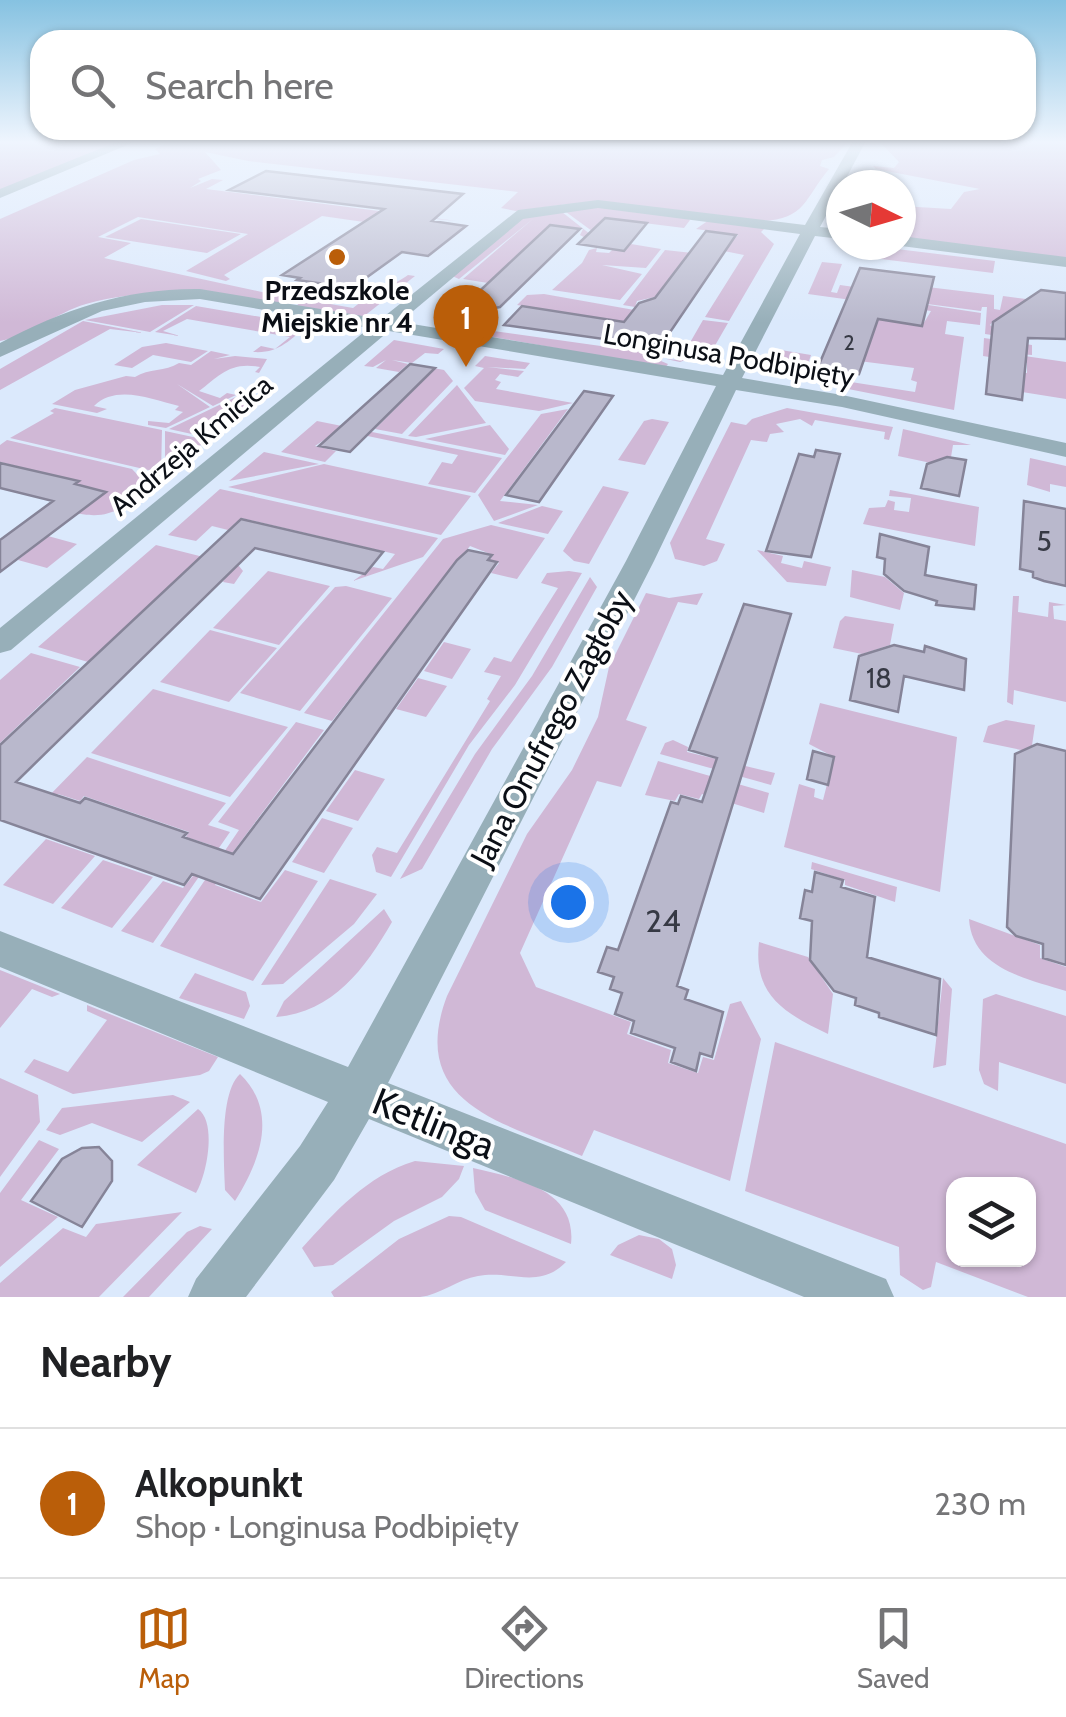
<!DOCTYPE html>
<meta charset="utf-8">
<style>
:root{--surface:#fff;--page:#f6f6f6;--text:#202124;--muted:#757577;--line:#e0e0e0;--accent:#ba5e09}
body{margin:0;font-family:Cabin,sans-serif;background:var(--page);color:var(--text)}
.controls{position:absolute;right:30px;bottom:30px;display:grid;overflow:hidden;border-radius:20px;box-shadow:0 2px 8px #0004}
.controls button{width:90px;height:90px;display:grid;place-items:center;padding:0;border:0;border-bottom:2px solid var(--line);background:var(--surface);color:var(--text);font:50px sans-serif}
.compass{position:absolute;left:826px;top:170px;width:90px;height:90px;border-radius:50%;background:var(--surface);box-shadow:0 2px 8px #0004;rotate:95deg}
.you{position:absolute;left:568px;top:902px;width:35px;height:35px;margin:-25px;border:8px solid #fff;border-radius:50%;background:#1a73e8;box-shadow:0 0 0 15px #1a73e833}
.badge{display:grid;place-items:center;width:65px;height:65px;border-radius:50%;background:var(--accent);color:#fff;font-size:32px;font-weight:700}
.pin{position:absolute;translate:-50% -82px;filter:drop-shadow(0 2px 5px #0008)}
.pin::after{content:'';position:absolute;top:52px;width:35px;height:30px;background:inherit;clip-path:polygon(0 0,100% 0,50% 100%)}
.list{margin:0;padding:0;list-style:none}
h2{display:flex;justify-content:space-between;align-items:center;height:130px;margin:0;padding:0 40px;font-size:42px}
h2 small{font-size:32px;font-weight:400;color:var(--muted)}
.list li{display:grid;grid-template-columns:65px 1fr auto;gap:30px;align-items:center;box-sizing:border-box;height:150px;padding:0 40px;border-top:2px solid var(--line)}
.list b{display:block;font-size:38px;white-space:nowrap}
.list p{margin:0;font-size:32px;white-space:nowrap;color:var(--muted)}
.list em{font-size:32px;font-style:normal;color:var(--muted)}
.icon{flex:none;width:55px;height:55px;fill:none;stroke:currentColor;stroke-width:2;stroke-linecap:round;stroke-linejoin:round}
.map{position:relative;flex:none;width:1066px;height:1297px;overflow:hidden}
.search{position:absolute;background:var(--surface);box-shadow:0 2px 8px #0004;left:30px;right:30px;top:30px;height:110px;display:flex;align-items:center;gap:25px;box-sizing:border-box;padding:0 35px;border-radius:30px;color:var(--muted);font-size:38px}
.sheet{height:280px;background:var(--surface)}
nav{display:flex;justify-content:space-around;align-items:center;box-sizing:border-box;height:140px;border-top:2px solid var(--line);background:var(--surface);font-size:28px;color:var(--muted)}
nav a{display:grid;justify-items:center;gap:5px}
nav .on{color:var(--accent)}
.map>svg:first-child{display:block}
.green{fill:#d0b8d6;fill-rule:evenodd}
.building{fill:#b9b8cc;stroke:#868498;stroke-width:2.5}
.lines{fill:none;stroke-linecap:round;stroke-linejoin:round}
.street{fill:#97afb9;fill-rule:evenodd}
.poi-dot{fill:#ba5e09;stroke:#fff;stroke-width:4}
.labels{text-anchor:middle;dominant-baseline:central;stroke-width:8;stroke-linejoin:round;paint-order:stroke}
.far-number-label{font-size:22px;fill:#363944}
.far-poi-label{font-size:28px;font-weight:bold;fill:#0b0f16;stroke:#fff}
.far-street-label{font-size:28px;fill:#0b0f16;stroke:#fff}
.number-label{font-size:28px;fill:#363944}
.street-label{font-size:32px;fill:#0b0f16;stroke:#fff}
.near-number-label{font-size:32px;fill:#363944}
.near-street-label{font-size:38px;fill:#0b0f16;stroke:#fff}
</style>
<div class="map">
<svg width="1066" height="1297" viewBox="0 0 1066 1297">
<rect width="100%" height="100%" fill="#dbe9fc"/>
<path class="green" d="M0 141H125L0 192Z
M152 141H849L834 157 822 160 820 166 829 169C804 199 806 219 762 221L568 204 516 211 501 208 518 192 248 161 205 152 221 170 198 179 201 181 190 188 212 179 223 180 206 189 457 221 397 215 363 235 347 233 361 223H371L322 216 224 275 230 279 226 281 186 271 248 234 138 217 98 237 131 243 104 258 294 299 287 304C219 296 153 285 86 304 55 313 31 336 0 341V219L134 160 160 154 155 149 165 144Z
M879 141H1066V259L901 239V206L951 209 964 192 980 189 876 169 873 166 894 168 899 162Z
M587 206 687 217 690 220 684 228 604 218 592 231 566 212Z
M562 212 595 238 591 241 580 235 583 229 550 225 488 283 463 279 534 218 459 279 450 275 516 219Z
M141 219 241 234 207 253 105 237Z
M709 220 766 227 761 232 774 244 729 321 705 317 744 255 724 251 738 235 696 229Z
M631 244 661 249 646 268 602 265 642 274 620 300 552 290 582 263 589 250 597 248 596 252 609 253 613 249 624 251Z
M864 245 995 261 993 273 873 258Z
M665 250 720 256 719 259 687 255 655 297 637 301 635 307 623 305Z
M822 262 842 264 831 292 837 293 840 285 883 291 886 282 994 295V309L1000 310 1003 296 1066 304V318L995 319 990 325 1005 337 985 334 987 307H982L981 311 889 299 981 313 980 325 947 321 945 334 964 337 954 410 808 381 776 360 781 350 811 355 807 367 819 377 915 392 917 382 911 380 914 368 859 361 863 351H868L876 319 922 326 931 311 808 294Z
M408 275 415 276 363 317 296 306 305 299 316 301 323 296 319 302 353 308 362 301 357 297C373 296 395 284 408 275Z
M544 294 640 311 634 323 517 305 527 295Z
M162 305H194L150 332 85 320Z
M196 306 308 325C290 340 278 354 253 352L261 346 275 349 290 337 187 319 163 331 180 336 155 332Z
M703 320 728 323 713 349 680 362 666 359 680 360Z
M83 321 144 333 110 329 0 390V369Z
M486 330 665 355 661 361 668 364 665 368 477 334Z
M984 338 1032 345V355L996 352 1066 362V399L1022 392V373H1027V363L983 356Z
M394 340 444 349 438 354 425 353 412 363 392 360 408 364 399 372 376 368 386 360 373 367 364 366Z
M166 343 208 351 191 362 153 355 132 368 114 365 142 347Z
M211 351 230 355 214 359 235 356 267 359 259 373 255 372 260 367C230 361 219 376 199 391L220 398 227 393 236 395 213 406 177 384 210 407 166 428 148 425V421L169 423 183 412 175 410 179 406C151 399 116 384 94 406L107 409 97 413 52 404 75 390 126 376 135 377C149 368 165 372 179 363L191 365Z
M485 356 530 363 525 369 487 367 524 371 518 377 500 374 495 380 501 382 496 389 573 403 539 411 475 401 464 388 484 368 475 366Z
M423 366 444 370 453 381 402 434 375 429 432 372Z
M457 385 486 423 416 437 408 436Z
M240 395 258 399 210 438 169 429Z
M55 408 162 430 161 473 10 438 54 413 50 411Z
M787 408 893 427 889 440 884 439 885 432 815 420 812 426 800 419 776 424 784 432 770 434 767 442 751 440 706 539 725 544 717 561 704 566 675 559 670 543 731 422 746 425 752 419Z
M568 409 500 501 538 505 494 521 478 495 541 414Z
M652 419 669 422 645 465 618 460 644 421Z
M317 421 502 458 475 493 428 484 442 462 452 464 458 455 339 430 315 446 336 451 325 462 281 452Z
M490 425 509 449 505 455 425 439Z
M903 429 971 445H953L951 457 931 463 898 456Z
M165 431 207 440 165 474Z
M7 440 132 469 149 487C116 513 108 521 65 511L95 489 76 484 78 481 0 462V445Z
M264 452 319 464 229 481Z
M1030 458 1066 466V487L1050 484V492L1027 485Z
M324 464 471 496 441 535 228 487Z
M603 486 629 492 589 564 574 561 563 551Z
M220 489 438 538 423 557 353 581 373 567 383 569 395 554 241 518 228 530 212 526 196 541 168 535Z
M890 490 979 507 975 546 863 524 869 508 885 507 888 500 895 502 894 510 909 512 911 498 889 496Z
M542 506 563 511 548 534 498 523Z
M491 525 545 538 517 579 491 573 499 563 490 560 493 555 470 546 332 721 304 713 443 539Z
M48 536 77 544 47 568 18 560Z
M156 545 239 566 243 571 234 584 223 582 226 577 196 561 88 662 38 647Z
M757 550 783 556 781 563 802 568 804 561 831 567 826 586 787 582Z
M852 570 885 577 904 593 900 610 850 597Z
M268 571 330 586 279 645 213 628Z
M569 571 582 573 515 685 469 745 391 877 376 872 372 855 377 847 397 853 490 701 487 699 501 676 484 672 494 657 511 662 558 588 541 583 547 573Z
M590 577 597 587 552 667 492 749 422 869 400 879 475 754 532 676Z
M346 586 392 598 300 711 240 693 335 587Z
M646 593 669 598 703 593 697 605 678 602 626 720 647 727 621 787 597 781 520 953 536 987 631 1022 627 1034 671 1050 668 1063 698 1073 703 1057 714 1060 730 1004 741 1001 761 1039 730 1181 594 1130 582 1156C506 1123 406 1105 447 996L527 834 572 770 598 717 609 667Z
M1013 596H1019L1018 612 1048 617 1049 602 1066 605 1053 606 1054 619 1066 621V702L1014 690 1013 705 1007 702Z
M845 616 894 624 890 645 862 654 833 648 840 621Z
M210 630 277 648 229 702 160 682Z
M444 642 471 649 452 679 424 671Z
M31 653 80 667 0 743V680Z
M418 678 447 686 426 717 396 709Z
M153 689 288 727 230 797 91 753Z
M820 703 957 737 940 892 784 847 799 784 815 789 814 797 823 800 834 757 809 744Z
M1006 720 1035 725 1031 752 983 742 988 726Z
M296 722 324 730 227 860 232 862 215 885 261 902 285 870 318 881 253 981 160 946 239 830 218 822Z
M673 740 688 747 687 752 775 773 771 785 660 754 665 743Z
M87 757 226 803 208 825 230 832 153 943 121 931 163 881 183 888 208 858 203 855 211 845 186 837 189 832 84 796 80 801 58 794 48 803 44 801Z
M658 761 769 793 764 813 702 794 699 799 679 794 675 801 645 795Z
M355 770 385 779 358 821 326 811Z
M322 818 353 828 324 873 292 862Z
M46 839 95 856 53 904 3 885Z
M103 860 153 877 112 928 61 908Z
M812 862 897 887 895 902 845 885V880L811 869Z
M330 879 377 894 354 924 283 984 261 985Z
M384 909 392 922C365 969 333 1012 276 1017L284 1001Z
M969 919 1040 945V958L1066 967V991C1028 979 972 969 969 919Z
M759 942 808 957 833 994 828 1034C784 1013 753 995 759 942Z
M0 970 60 994 52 997 32 989 0 1028Z
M195 973 246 992 250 1006 244 1019 179 998Z
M943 978 952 989 946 1065 933 1068Z
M996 994 1066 1016V1084L999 1062 998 1091 984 1084 979 1070 983 999Z
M87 1005 218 1057 209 1071 200 1075 73 1094 24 1072 34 1059 68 1072 107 1020 87 1011Z
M775 1042 1066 1144V1297H1028L936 1262 931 1287 923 1290 900 1275 899 1247 745 1191ZM954 1184H1028V1260H954Z
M240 1074C279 1112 260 1161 235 1201L225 1190C224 1161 219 1093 240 1074Z
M0 1078 38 1095 40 1122 0 1177Z
M173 1095 190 1102 142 1142 92 1123 60 1135 46 1130 62 1108Z
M198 1109C217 1122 207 1175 196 1193L137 1165Z
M39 1140 59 1149 21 1200 58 1217 0 1267V1193Z
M415 1161 464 1166 459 1179 442 1197 394 1221 333 1265 314 1267 302 1248C335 1212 366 1176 415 1161Z
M473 1168C516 1178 577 1189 571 1244L485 1210 475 1192Z
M182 1212 99 1297H0V1283L63 1228 86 1237 96 1224Z
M449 1216 461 1217 566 1262C539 1290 511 1270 478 1276 458 1279 440 1295 420 1297 392 1297 362 1297 334 1297L331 1292 399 1239Z
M200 1226 212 1229 149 1297H123L187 1232Z
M639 1235 659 1239 672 1249 676 1265 672 1279 610 1255 618 1245Z"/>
<path class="building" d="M266 171 463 194 432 221 466 226 428 256 402 252 352 288 297 280 300 278 282 275 384 209 229 190Z
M605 218 647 223 624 251 578 244Z
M550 225 580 229 500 307 454 315Z
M706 231 736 235 660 347 504 325 522 306 624 322 639 303 655 298Z
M860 268 934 277 922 326 878 319 859 374 818 367Z
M1041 290 1066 293V339L1028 338 1022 400 986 394 993 322Z
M410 364 435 368 350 452 319 446Z
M584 391 613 396 539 502 506 495Z
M816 450 840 454 811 557 766 551 799 454 814 457Z
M947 457 966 460 959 496 921 488 927 464Z
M0 463 79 481 75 484 106 492 0 572V540L53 501 0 488Z
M1024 501 1066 509V586L1044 581 1033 577V572L1020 569Z
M241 519 383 552 365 574 255 548 16 782 80 803 85 798 187 833 183 837 233 854 457 560 468 550 492 555 488 560 497 562 260 899 192 874 184 885 0 820V745Z
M880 534 929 547 925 575 976 585 974 609 936 605 937 601 904 591 884 574 885 559 877 557Z
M744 604 791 614 677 986 688 990 685 999 723 1012 712 1057 700 1053 696 1071 671 1062 675 1048 631 1033 634 1021 615 1014 622 993 610 989 614 977 598 972 607 947 618 950 671 802 678 804 681 796 702 802 717 758 689 750Z
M894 645 924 652 925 646 966 659 964 690 904 676 898 712 850 700 859 656Z
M1037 744 1066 751V965L1043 958V944L1016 936 1007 927 1015 754Z
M813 751 834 757 828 785 807 779Z
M815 872 843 880 841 887 875 897 867 957 940 979 936 1035 879 1017V1013L855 1005 856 998 834 991 810 960 812 921 800 918 805 890 812 892Z
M99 1147 112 1161V1181L82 1227 31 1201 62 1159 82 1148Z"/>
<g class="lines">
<path class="street" d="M119 141H137L0 198V189Z
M853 141H866L820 227 841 229V239L815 236 742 378 842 395 1066 443V457L842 407 736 390 654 561 388 1083 886 1279 894 1297H804L369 1119 334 1180 246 1297H188L196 1279 300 1146 328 1102 0 967V931L348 1067 626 561 716 386 389 331 11 650 0 653V628L369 328 200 299 145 302 102 311 0 357V343C64 309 127 288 200 289L381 319 518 210 598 200 805 225ZM598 208 800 234 723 375 400 322 523 219Z
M901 236 1066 257V267L901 246 898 245H901Z"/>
</g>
<linearGradient id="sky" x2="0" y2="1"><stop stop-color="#86c2e1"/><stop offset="0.44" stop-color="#eff5fe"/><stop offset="1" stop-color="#eff5fe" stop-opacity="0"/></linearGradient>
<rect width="1066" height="323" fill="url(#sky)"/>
<circle class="poi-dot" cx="337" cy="257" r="10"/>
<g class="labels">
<g class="far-number-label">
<text x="849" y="342">2</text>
</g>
<g class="far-poi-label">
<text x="337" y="290">Przedszkole<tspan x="337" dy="32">Miejskie nr 4</tspan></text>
</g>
<g class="far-street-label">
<text transform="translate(729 355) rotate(10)">Longinusa Podbipięty</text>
<text transform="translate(191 445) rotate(-40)">Andrzeja Kmicica</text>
</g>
<g class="number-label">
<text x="1044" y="541">5</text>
<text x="879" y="678">18</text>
</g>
<g class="street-label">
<text transform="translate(551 728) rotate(-62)">Jana Onufrego Zagłoby</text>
</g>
<g class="near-number-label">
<text x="663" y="920">24</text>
</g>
<g class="near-street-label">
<text transform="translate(434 1123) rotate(22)">Ketlinga</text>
</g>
</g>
</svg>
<div class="controls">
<button><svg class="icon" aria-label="layers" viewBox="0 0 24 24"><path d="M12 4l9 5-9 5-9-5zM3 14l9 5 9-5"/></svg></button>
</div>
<svg class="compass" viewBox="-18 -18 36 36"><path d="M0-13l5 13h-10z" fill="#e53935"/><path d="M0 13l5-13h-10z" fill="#757577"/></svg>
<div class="you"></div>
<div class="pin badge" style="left:466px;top:367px">1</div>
<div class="search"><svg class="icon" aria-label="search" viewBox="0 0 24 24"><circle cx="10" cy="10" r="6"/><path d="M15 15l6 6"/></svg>Search here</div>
</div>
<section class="sheet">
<h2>Nearby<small></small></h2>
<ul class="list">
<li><span class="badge">1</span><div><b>Alkopunkt</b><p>Shop · Longinusa Podbipięty</p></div><em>230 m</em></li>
</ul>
</section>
<nav>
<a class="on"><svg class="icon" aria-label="map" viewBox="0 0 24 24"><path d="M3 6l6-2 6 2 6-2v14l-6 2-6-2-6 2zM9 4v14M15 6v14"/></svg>Map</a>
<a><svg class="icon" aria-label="directions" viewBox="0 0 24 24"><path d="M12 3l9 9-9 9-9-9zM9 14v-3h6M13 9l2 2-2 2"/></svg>Directions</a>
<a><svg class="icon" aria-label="saved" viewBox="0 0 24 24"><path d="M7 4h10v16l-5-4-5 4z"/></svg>Saved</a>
</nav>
